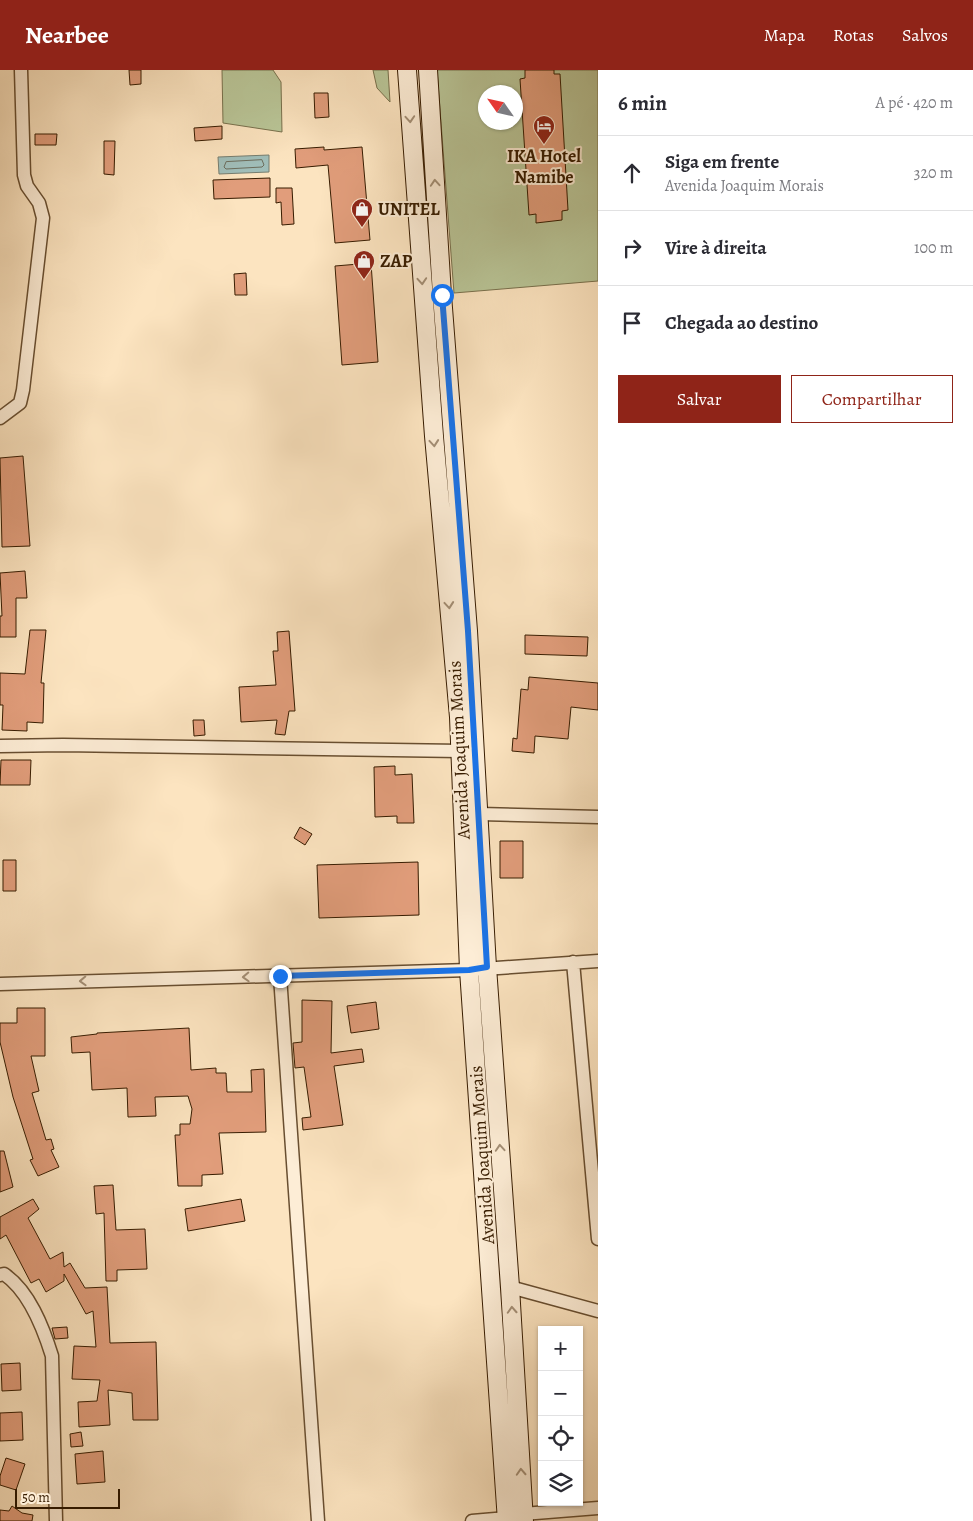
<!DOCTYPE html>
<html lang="pt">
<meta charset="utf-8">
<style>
:root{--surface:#fff;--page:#f7f7f7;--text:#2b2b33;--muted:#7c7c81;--line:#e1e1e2;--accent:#8f2418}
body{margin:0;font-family:Alegreya,serif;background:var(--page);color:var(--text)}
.controls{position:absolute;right:15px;bottom:15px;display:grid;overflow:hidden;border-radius:0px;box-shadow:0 1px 4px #0004}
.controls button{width:45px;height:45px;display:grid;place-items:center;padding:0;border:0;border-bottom:1px solid var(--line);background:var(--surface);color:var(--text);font:25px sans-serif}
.compass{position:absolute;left:478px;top:15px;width:45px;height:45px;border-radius:50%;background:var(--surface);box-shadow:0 1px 4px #0004;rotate:304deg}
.scale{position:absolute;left:15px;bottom:12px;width:105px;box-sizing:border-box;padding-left:5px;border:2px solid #371c00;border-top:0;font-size:14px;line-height:18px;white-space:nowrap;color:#371c00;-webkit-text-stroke:4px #fdedd6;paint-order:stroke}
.stop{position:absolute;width:15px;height:15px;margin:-11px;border:4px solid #1a73e8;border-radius:50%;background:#fff}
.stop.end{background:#1a73e8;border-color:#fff;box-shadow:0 1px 5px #0008}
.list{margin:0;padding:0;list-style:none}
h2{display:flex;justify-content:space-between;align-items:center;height:65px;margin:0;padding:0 20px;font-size:21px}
h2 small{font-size:16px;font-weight:400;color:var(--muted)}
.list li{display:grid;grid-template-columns:32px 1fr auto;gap:15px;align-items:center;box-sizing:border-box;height:75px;padding:0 20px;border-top:1px solid var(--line)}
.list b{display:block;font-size:19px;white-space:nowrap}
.list p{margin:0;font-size:16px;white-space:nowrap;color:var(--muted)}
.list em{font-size:16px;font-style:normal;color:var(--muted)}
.actions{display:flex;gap:10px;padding:15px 20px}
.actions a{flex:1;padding:11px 0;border:1px solid var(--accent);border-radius:0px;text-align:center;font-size:18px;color:var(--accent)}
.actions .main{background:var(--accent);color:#fff}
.icon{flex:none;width:28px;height:28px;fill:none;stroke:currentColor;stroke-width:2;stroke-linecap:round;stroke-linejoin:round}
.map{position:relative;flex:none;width:598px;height:1451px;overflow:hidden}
header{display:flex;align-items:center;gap:30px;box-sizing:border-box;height:70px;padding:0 25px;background:var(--accent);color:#fff}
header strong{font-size:24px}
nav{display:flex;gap:28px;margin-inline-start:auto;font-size:18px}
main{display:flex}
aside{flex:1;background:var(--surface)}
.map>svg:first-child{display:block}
.green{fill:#b9c597;stroke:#78704c;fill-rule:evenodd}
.water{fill:#a0beb9;stroke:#767d6f}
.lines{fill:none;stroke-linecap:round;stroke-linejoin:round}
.shore{stroke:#6c6d5c;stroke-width:1}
.building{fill:#e19d7b;stroke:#371c00}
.street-casing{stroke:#684e30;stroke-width:15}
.secondary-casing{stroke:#371c00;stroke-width:20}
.street{stroke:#fdedd6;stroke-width:12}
.secondary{stroke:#fdedd6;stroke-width:18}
.oneway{stroke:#a48f76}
.route{stroke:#1a73e8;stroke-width:6}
.labels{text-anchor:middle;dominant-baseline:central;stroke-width:4;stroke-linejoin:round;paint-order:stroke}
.poi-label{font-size:18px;font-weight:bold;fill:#371c00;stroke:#fdedd6;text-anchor:start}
.street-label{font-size:18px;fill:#371c00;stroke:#fdedd6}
</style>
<header>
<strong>Nearbee</strong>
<nav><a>Mapa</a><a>Rotas</a><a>Salvos</a></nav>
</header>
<main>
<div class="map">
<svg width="598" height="1451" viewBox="0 0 598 1451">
<rect width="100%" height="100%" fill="#fce4c0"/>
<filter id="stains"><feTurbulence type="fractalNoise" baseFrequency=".004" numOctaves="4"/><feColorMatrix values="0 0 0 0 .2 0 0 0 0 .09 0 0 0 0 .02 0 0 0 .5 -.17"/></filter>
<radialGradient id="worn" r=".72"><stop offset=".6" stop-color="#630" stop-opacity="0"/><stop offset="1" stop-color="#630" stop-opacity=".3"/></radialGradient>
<path class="green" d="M222 0H273L281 12 282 62 223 53Z
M373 0H388L390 32 377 18Z
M437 0H598V211L454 223ZM486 22H516V52H486Z"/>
<path class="water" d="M269 85V102L219 104 218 87Z"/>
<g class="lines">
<path class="shore" d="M262 90 264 95 262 97 226 99 224 97 226 92Z"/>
</g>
<path class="building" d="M129 0H141V14L130 15Z
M525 0H554V4H560L568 140 562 141V150L536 153V144L529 145 520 9 525 8Z
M314 23H328L329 47 315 48Z
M222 56V69L195 71 194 58Z
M35 64H57L56 75H35Z
M104 71H115L114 105 104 104Z
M324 77V80L362 77 370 170 335 173 328 95 296 98 295 79Z
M270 108V127L214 129 213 110Z
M276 118H292L294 154 282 155 281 132 276 133Z
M371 193 378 292 342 295 335 196Z
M246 203 247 225H235L234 204Z
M23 386 30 476 2 477 0 388Z
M25 501 27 528H16V567H0V546H2L0 503Z
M30 560H46L41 613H44L43 653 27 652V661L2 660 3 635H0V603L25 604Z
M289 561 295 641H289L285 665 275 664 277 650 241 652 239 617 276 615 273 581H278L277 562Z
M525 565 588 567 587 586 525 584Z
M529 607 598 613V640L571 637 568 669 535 666 534 683 512 681 513 668 517 669 521 619 528 620Z
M193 650H204L205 665 194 666Z
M1 690H31L30 715H0Z
M395 696V705L412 704 414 753H397V746L375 747 374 697Z
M300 757 312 764 305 775 294 768Z
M500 771H523V808H500Z
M3 790H16V821H3Z
M418 792 419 845 319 848 317 795Z
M302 930 332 931 331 983 362 979 364 992 334 996 343 1055 303 1060 302 1048 311 1047 304 997 295 998 293 973 302 972Z
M376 932 379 959 351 963 347 936Z
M17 938H45V986H31L39 1021 32 1023 46 1070 51 1069 54 1079 51 1080 59 1097 38 1106 30 1090 33 1089 13 1027 0 972V953H17Z
M189 958 191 1000 216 998V1003H226L227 1022H252L251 1000 264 999 266 1062 219 1063 223 1104 202 1105V1116H178L175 1065H180V1054H190L192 1039 188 1026 155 1027 156 1046 128 1047 127 1018 92 1020 90 982 72 983 71 967 97 964V963Z
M0 1081H4L13 1117 0 1122Z
M113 1115 116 1160 145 1159 147 1199 117 1200V1211H106L104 1143 96 1144 94 1116Z
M33 1129 39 1139 28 1148 50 1189 63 1182 64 1197 70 1193 85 1218 107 1217 110 1273 156 1272 158 1350H133L132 1323 108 1320 110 1355 79 1357 78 1332 97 1331 100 1310 72 1309 74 1276 96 1277 93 1241 86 1244 64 1204V1211L46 1222 39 1209 31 1213 6 1165 0 1169V1147Z
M241 1129 245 1151 188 1161 185 1139Z
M67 1257 68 1268 55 1269 52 1258Z
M20 1293 21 1320 2 1321 1 1294Z
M22 1342 23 1370 0 1371V1343Z
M81 1362 83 1376 71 1377 70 1364Z
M103 1381 105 1412 77 1414 75 1384Z
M6 1388 25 1394 16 1420 0 1415V1406Z
M12 1436 22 1443 33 1445 32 1451H0V1440L9 1441Z"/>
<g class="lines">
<g class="street-casing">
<path id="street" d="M0 348 20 333 23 320 43 148 39 133 27 116 24 105 21 0
M0 676 63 675 461 681
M480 744 598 747
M573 892 598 1169
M280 906 318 1451
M0 914 469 900 598 891
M0 1205 4 1204C29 1221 43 1257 52 1286L56 1451
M510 1217 598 1241
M523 1444 598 1438
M472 1451 507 1448"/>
</g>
<g class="secondary-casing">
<path id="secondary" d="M407 0 434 366 459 647 469 900 507 1451
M428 0 442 225 468 561 487 897 510 1217 524 1451"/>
</g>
<use href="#street" class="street"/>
<use href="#secondary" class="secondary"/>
</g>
<defs><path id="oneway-chevron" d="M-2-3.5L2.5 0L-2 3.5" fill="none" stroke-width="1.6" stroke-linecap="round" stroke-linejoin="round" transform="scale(1.25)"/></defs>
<g class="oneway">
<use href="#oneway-chevron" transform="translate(410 49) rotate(86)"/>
<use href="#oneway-chevron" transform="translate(435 113) rotate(-94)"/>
<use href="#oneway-chevron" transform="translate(422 211) rotate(86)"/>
<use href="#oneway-chevron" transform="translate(434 373) rotate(85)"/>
<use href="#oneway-chevron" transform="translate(449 535) rotate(85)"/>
<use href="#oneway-chevron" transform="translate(246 907) rotate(178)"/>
<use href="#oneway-chevron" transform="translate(83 911) rotate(178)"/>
<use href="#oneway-chevron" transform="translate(500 1078) rotate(-94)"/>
<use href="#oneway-chevron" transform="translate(512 1240) rotate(-93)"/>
<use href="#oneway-chevron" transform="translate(521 1402) rotate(-93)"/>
</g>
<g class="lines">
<path class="route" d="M280 906 469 900 487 897 468 561 442 225"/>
</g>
<defs>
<g id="hotel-pin" transform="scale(1.125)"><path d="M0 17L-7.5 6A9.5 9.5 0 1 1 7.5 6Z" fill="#8f2418" stroke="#fdedd6"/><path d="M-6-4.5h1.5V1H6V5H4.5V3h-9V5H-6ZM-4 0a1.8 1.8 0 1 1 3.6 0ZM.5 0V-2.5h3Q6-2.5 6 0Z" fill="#fff"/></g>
<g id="shop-pin" transform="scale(1.125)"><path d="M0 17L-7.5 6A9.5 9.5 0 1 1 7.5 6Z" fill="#8f2418" stroke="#fdedd6"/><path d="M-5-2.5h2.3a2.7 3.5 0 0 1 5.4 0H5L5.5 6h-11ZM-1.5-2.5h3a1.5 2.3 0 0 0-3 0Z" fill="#fff"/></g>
</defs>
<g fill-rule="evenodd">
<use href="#hotel-pin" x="544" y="56"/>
<use href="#shop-pin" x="362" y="139"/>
<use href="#shop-pin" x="364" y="191"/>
</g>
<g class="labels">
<g class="poi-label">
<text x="544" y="86" text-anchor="middle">IKA Hotel<tspan x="544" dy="21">Namibe</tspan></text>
<text x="378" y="139">UNITEL</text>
<text x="380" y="191">ZAP</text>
</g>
<g class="street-label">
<text transform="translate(459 680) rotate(-93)">Avenida Joaquim Morais</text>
<text transform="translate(482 1085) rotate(-94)">Avenida Joaquim Morais</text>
</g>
</g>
<rect width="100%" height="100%" filter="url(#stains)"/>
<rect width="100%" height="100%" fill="url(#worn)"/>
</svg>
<div class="controls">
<button>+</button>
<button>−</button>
<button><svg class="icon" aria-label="locate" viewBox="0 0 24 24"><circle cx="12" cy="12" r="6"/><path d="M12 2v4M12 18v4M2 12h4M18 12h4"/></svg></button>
<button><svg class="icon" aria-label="layers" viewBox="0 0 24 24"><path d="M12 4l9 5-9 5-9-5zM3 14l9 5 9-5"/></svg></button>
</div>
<svg class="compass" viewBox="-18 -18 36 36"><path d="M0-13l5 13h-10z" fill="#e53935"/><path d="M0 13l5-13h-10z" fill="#7c7c81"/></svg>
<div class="scale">50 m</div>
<div class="stop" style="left:442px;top:225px"></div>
<div class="stop end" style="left:280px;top:906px"></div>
</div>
<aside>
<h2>6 min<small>A pé · 420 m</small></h2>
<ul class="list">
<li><svg class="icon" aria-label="ahead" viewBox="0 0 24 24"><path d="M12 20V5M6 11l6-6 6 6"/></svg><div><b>Siga em frente</b><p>Avenida Joaquim Morais</p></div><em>320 m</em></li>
<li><svg class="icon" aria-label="right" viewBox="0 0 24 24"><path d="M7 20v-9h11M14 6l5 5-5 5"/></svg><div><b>Vire à direita</b></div><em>100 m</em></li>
<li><svg class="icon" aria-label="arrive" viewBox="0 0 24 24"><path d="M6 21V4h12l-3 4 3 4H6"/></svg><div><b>Chegada ao destino</b></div></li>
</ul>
<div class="actions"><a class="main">Salvar</a><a>Compartilhar</a></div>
</aside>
</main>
